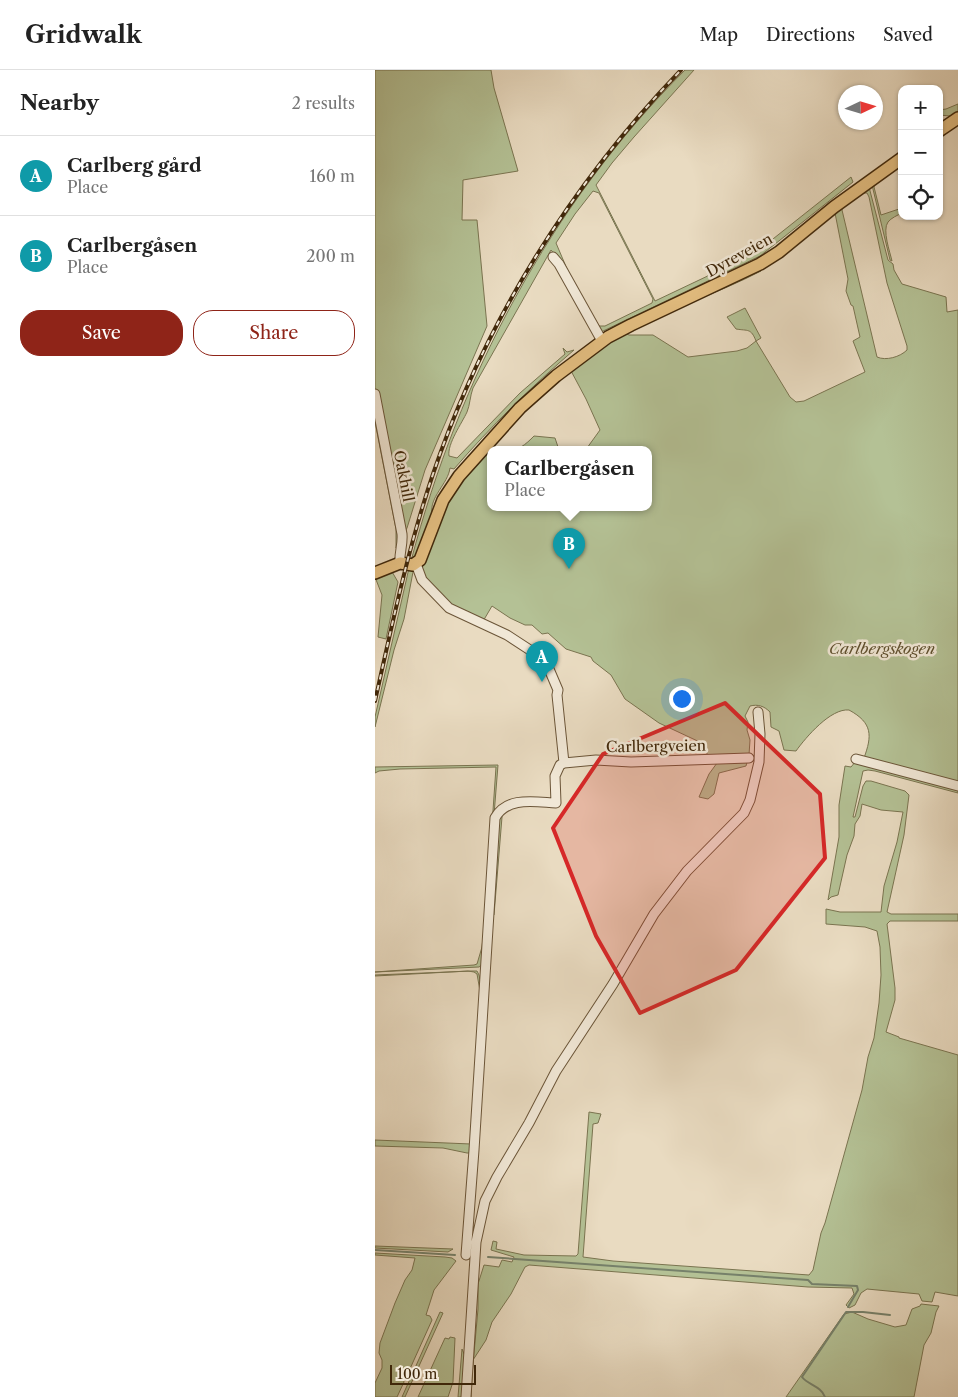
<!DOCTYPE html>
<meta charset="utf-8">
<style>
:root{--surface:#fff;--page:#f2f2f2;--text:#222;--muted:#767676;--line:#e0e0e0;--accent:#8f2418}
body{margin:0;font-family:"Libre Caslon Text",serif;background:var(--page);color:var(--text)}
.controls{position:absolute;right:15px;top:15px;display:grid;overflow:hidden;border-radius:10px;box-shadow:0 1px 4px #0004}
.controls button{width:45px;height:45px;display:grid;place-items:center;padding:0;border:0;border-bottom:1px solid var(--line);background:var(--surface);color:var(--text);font:25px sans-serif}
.compass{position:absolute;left:463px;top:15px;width:45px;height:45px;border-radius:50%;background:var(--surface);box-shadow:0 1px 4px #0004;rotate:86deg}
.scale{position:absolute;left:15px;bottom:12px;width:86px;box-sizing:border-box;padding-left:5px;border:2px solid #41280a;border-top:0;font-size:14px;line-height:18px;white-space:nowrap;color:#41280a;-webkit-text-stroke:4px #f1e8d7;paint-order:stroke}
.you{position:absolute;left:306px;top:628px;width:18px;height:18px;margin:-12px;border:4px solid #fff;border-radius:50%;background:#1a73e8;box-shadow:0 0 0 8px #1a73e833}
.badge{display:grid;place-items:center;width:32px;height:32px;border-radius:50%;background:var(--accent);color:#fff;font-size:16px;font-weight:700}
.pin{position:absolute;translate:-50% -41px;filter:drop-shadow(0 1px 2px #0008)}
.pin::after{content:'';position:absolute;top:26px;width:18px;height:15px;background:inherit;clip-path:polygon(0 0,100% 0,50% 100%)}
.popup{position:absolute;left:112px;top:376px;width:165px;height:65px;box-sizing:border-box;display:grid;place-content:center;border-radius:10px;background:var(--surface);filter:drop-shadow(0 1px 4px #0005);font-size:16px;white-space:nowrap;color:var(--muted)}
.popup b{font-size:19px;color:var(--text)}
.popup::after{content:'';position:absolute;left:50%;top:100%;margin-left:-10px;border:10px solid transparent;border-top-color:var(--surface)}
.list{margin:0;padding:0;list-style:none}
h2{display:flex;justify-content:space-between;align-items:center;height:65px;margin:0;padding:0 20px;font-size:21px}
h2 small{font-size:16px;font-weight:400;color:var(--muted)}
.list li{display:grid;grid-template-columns:32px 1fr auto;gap:15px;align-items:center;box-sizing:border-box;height:80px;padding:0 20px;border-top:1px solid var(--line)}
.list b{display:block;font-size:19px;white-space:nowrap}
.list p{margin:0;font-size:16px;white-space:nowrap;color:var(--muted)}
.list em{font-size:16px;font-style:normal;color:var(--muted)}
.actions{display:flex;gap:10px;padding:15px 20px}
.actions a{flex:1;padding:11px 0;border:1px solid var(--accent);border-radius:20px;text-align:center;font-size:18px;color:var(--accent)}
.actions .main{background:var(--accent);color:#fff}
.icon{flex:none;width:28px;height:28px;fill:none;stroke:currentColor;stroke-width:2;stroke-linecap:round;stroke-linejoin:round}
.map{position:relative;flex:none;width:583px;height:1327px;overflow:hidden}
header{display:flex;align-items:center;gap:30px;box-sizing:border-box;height:70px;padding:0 25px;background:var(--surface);border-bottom:1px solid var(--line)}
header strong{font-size:24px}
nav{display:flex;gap:28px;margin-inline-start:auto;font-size:18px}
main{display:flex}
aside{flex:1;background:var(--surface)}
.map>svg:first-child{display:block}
.green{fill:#b4c195;stroke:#7a7450;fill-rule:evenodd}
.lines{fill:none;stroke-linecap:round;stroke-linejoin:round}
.stream{stroke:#76816b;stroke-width:2}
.minor-casing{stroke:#6b5538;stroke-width:11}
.major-casing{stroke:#41280a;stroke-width:14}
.minor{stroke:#f1e8d7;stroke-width:9}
.major{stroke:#e4be80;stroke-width:11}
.rail-casing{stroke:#41280a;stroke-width:4}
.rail{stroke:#f1e8d7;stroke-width:2;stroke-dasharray:5.5;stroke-linecap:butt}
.marked{fill:#d62828;fill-opacity:0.2;stroke:#d62828;stroke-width:4;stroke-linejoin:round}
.labels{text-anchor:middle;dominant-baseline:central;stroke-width:5;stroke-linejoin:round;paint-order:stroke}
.street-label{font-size:15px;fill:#41280a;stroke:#f1e8d7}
.park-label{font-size:15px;font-style:italic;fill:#5e4e2d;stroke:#f1e8d7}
</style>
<header>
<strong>Gridwalk</strong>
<nav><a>Map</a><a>Directions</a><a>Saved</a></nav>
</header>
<main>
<aside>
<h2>Nearby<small>2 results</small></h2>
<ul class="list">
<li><span class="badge" style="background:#0f9aa8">A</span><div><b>Carlberg gård</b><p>Place</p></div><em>160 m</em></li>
<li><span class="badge" style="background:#0f9aa8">B</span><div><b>Carlbergåsen</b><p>Place</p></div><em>200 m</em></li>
</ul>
<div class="actions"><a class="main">Save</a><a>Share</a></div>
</aside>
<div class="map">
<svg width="583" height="1327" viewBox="0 0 583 1327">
<rect width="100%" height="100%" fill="#e9dbc1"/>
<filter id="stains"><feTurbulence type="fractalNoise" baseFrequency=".004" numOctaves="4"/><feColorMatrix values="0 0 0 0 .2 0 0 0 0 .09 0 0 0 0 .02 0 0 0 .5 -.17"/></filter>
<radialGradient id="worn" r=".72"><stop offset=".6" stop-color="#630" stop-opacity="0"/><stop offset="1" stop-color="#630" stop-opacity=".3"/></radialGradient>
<path class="green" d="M0 0H116L119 18 143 101 88 110 87 150H102L112 256 50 400 32 458 21 478V459L0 352Z
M310 0H319L259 67 237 93 221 115 280 231 379 184 476 107 478 112 385 186 226 262 182 187 176 180 98 318C95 326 95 335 92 342 87 353 72 374 74 386L82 388 145 323 190 284 188 278 192 282 199 280C156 317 116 356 79 399L75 398C73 414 54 427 57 444L46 482 36 491C84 308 175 135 310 0ZM218 121 224 123 278 229 277 233 230 256H224L195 206 181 173 200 144Z
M583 34V41L575 46 564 45V40L571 39Z
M500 113 499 117 506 145 527 138V143C523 145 516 148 513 152 507 160 515 182 517 191L515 190 497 115Z
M492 115 494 117 513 190 518 194 519 200 527 214 571 227 572 242 583 240V713L489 688C497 666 498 653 474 640 456 638 431 667 421 681L409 680 404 661 396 657 395 642C389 636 383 634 375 636L370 646 373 652 372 660 375 670 374 685 371 696 344 703 339 724 333 729 324 727 334 704 342 693 349 691V686H331L333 681 329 674 284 653 250 629 236 605 218 591 216 587 191 579 173 563 167 564 157 555H150L135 548 117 536 107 553C97 548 87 544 78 539 67 533 46 510 45 497L72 429 88 405 109 381C120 375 134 382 146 377 151 374 155 370 159 366L180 368 184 380H115V438H273V380H207L212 378 225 360 211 329 195 299 230 273 252 260 383 198 386 201C342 224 293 239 250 263L254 265H278L313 287 362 281 372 278 381 271C376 258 373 261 361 259L352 247 370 238 386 268 381 271 415 327 421 332 429 331 490 302 478 271 485 267 478 236 476 235 471 221 473 209 460 143 413 178 457 141ZM487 123H492L494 127 512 213 532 276V280C525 287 511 291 502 287L467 140 468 136Z
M34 498 38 502 29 549 19 580 0 657V647Z
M16 500 23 512 11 569 3 567 7 525 0 507Z
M481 691 583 718V723L500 701 493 700 488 701 478 747H480L488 716 491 711H496L530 721 534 725 529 765 512 842 516 844H583V851H515L512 854 520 918V930L511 962 524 967V968L583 985V1226L560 1222 557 1232 547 1231 544 1224 492 1219 486 1223 480 1235 474 1238 471 1235 479 1224 477 1218 433 1217 154 1195 150 1197 136 1224 117 1252 111 1270 98 1290 96 1327H95L103 1239V1214L109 1195 124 1197 127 1190 137 1192 139 1187 116 1180 118 1171 122 1172 121 1179 149 1185 201 1186 203 1184 214 1042 226 1044 223 1053 218 1054 208 1187 238 1191 434 1205 438 1200 446 1163 450 1153 487 1020 493 987 499 968 504 933 506 905 505 877 502 861 490 857 451 854V839L465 842H506L509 816 522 772 528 742 506 740 487 734 485 746 480 754 479 766 472 785 463 825 456 827 453 830 464 767V735L470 696 476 697Z
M123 695 107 895 104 897 0 902 99 895 102 894 107 877 111 842 121 697 25 699 4 701 0 703V697Z
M126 744 127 747 119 845 117 844 123 749Z
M93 901 0 906V905L97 901H102L104 905 106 916 96 1083H92L68 1078 0 1076V1070L96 1074 105 921 102 904 99 902Z
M0 1176 78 1179 73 1182 0 1178Z
M0 1183 70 1187 77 1188 81 1191 59 1220 51 1245 55 1246 57 1250 34 1301 27 1302 29 1312 22 1327H0V1313L7 1298V1290L4 1283 5 1273 20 1233 30 1210 37 1200 40 1188 0 1185Z
M546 1234 564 1236 561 1242 556 1263 549 1275 539 1327H411L469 1244 477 1242 493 1249 520 1257 531 1255 537 1239 545 1236Z
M65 1242 68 1243 30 1327H27Z
M75 1267 80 1268 78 1312 73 1327H43L70 1268 74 1269Z
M87 1279 90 1286 87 1327H83Z"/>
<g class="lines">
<path class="stream" d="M0 1180 80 1185
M113 1187 433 1210 437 1214 482 1216 483 1220 473 1237
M450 1327C446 1316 433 1315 427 1307L471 1242H488L515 1245"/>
<g class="minor-casing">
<path id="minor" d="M178 187 184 194 227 271
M0 324 27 464C28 475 24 483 25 493
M41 494 47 510 74 538 132 565 158 582 171 592 183 620 182 625 189 693
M481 689 583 716
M189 693 221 690 256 692 374 688
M91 1185 99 1080 120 748C132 726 160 732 181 733L180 706 185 695 189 693
M91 1327 101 1172 110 1131 122 1107 154 1053 181 1001 238 914 279 844 312 801 369 743 375 730 384 692 385 664 383 642"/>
</g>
<g class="major-casing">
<path id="major" d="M564 61 583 48
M0 503 25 493 38 495 45 490 68 430 84 406 145 338 181 306 233 267 256 255 385 194 404 182 459 137 527 88"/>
</g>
<use href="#minor" class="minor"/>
<use href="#major" class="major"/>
<g class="rail-casing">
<path id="rail" d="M0 631C17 555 33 478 58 404 109 253 196 114 306 0"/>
</g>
<use href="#rail" class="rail"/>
</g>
<path class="marked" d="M350 633 445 724 450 788 361 900 265 943 221 866 178 758 228 684Z"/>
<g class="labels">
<g class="street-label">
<text transform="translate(364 185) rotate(-29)">Dyreveien</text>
<text transform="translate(29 406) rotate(79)">Oakhill</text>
<text transform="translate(281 676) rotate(-1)">Carlbergveien</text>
</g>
<g class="park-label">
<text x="507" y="578">Carlbergskogen</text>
</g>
</g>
<rect width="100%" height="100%" filter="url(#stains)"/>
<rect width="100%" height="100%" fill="url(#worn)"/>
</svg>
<div class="controls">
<button>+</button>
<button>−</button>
<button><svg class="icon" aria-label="locate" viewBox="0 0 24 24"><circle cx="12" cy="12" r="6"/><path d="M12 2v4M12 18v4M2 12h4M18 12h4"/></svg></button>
</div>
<svg class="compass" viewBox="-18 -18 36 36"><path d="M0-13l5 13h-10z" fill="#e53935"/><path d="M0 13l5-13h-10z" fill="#767676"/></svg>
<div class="scale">100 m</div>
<div class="you"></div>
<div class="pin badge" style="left:167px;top:612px;background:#0f9aa8">A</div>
<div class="pin badge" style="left:194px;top:499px;background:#0f9aa8">B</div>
<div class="popup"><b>Carlbergåsen</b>Place</div>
</div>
</main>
